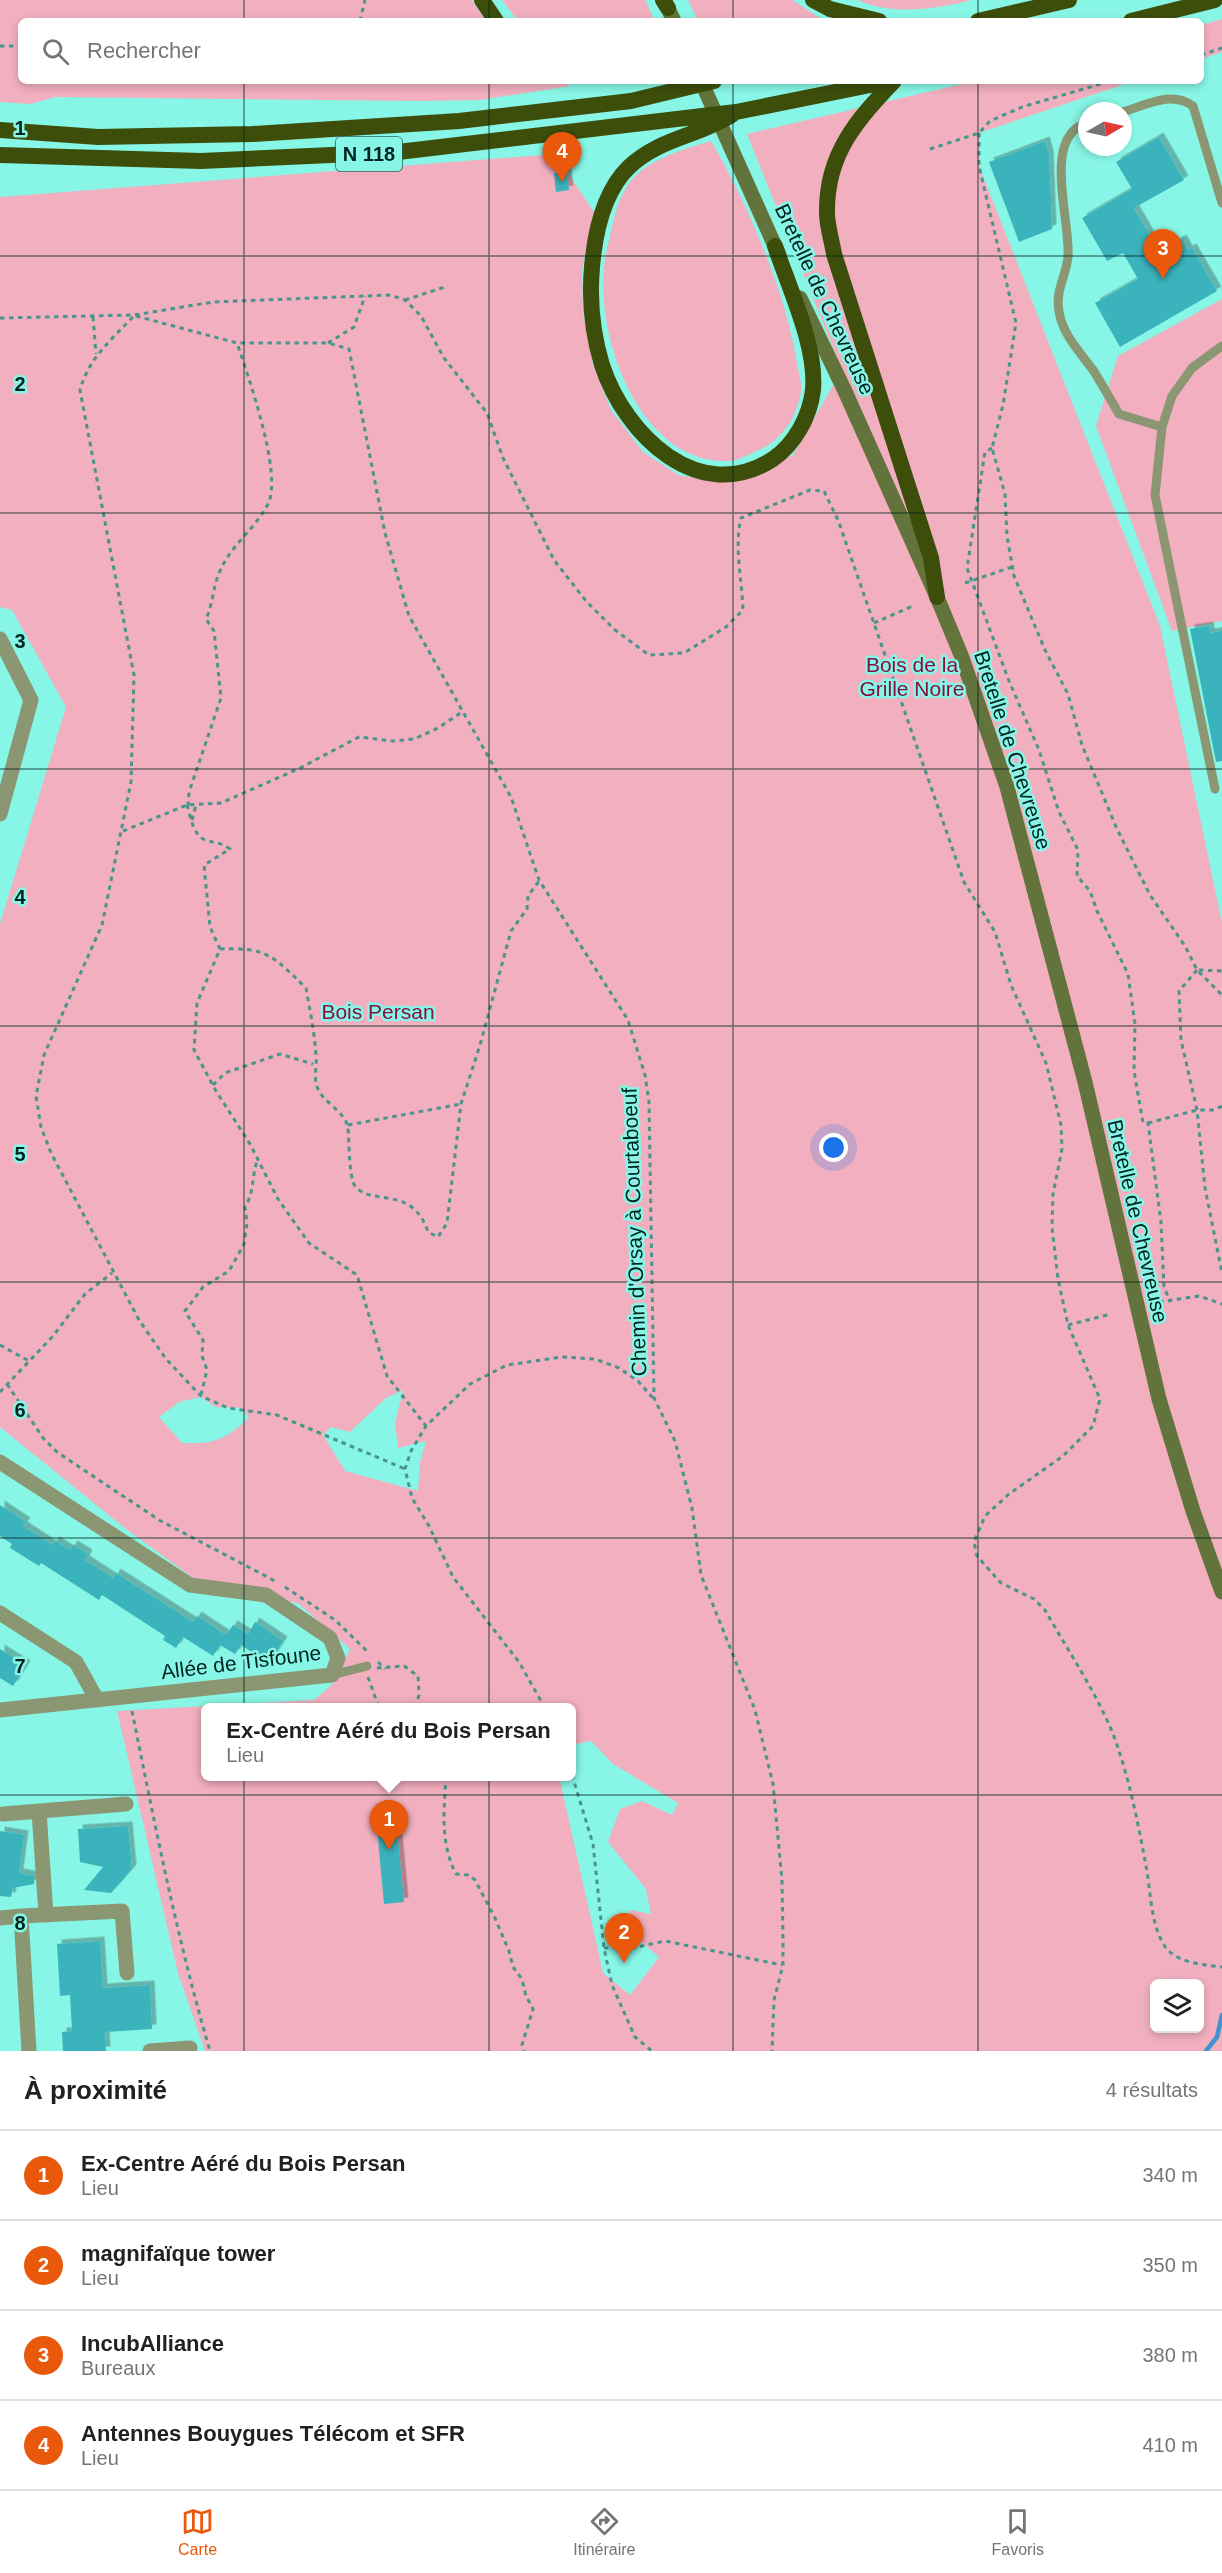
<!DOCTYPE html>
<html lang="fr">
<meta charset="utf-8">
<style>
:root{--surface:#fff;--page:#f6f6f6;--text:#202124;--muted:#757577;--line:#e0e0e0;--accent:#ea580c}
body{margin:0;font-family:Helvetica,sans-serif;background:var(--page);color:var(--text)}
.controls{position:absolute;right:18px;bottom:18px;display:grid;overflow:hidden;border-radius:9px;box-shadow:0 3px 9px #0003}
.controls button{width:54px;height:54px;display:grid;place-items:center;padding:0;border:0;border-bottom:2px solid var(--line);background:var(--surface);color:var(--text);font:30px sans-serif}
.compass{position:absolute;left:1078px;top:102px;width:54px;height:54px;border-radius:50%;background:var(--surface);box-shadow:0 3px 9px #0003;rotate:81deg}
.you{position:absolute;left:834px;top:1148px;width:21px;height:21px;margin:-15px;border:4px solid #fff;border-radius:50%;background:#1a73e8;box-shadow:0 0 0 9px #1a73e833}
.badge{display:grid;place-items:center;width:39px;height:39px;border-radius:50%;background:var(--accent);color:#fff;font-size:20px;font-weight:700}
.pin{position:absolute;translate:-50% -50px;filter:drop-shadow(0 2px 3px #0008)}
.pin::after{content:'';position:absolute;top:32px;width:21px;height:18px;background:inherit;clip-path:polygon(0 0,100% 0,50% 100%)}
.popup{position:absolute;left:201px;top:1703px;width:375px;height:78px;box-sizing:border-box;display:grid;place-content:center;border-radius:9px;background:var(--surface);filter:drop-shadow(0 2px 4px #0005);font-size:20px;white-space:nowrap;color:var(--muted)}
.popup b{font-size:22px;color:var(--text)}
.popup::after{content:'';position:absolute;left:50%;top:100%;margin-left:-12px;border:12px solid transparent;border-top-color:var(--surface)}
.list{margin:0;padding:0;list-style:none}
h2{display:flex;justify-content:space-between;align-items:center;height:78px;margin:0;padding:0 24px;font-size:26px}
h2 small{font-size:20px;font-weight:400;color:var(--muted)}
.list li{display:grid;grid-template-columns:39px 1fr auto;gap:18px;align-items:center;box-sizing:border-box;height:90px;padding:0 24px;border-top:2px solid var(--line)}
.list b{display:block;font-size:22px;white-space:nowrap}
.list p{margin:0;font-size:20px;white-space:nowrap;color:var(--muted)}
.list em{font-size:20px;font-style:normal;color:var(--muted)}
.icon{flex:none;width:33px;height:33px;fill:none;stroke:currentColor;stroke-width:2;stroke-linecap:round;stroke-linejoin:round}
.map{position:relative;flex:none;width:1222px;height:2051px;overflow:hidden}
.search{position:absolute;background:var(--surface);box-shadow:0 3px 9px #0003;left:18px;right:18px;top:18px;height:66px;display:flex;align-items:center;gap:15px;box-sizing:border-box;padding:0 21px;border-radius:9px;color:var(--muted);font-size:22px}
.sheet{height:438px;background:var(--surface)}
nav{display:flex;justify-content:space-around;align-items:center;box-sizing:border-box;height:84px;border-top:2px solid var(--line);background:var(--surface);font-size:16px;color:var(--muted)}
nav a{display:grid;justify-items:center;gap:3px}
nav .on{color:var(--accent)}
.map>svg:first-child{display:block}
.green{fill:#f1afbf;fill-rule:evenodd}
.lines{fill:none;stroke-linecap:round;stroke-linejoin:round}
.stream{stroke:#3e93d0;stroke-width:4.5}
.building{fill:#3bb3bd;filter:url(#shadow)}
.path{stroke:#49958b;stroke-width:3;stroke-dasharray:4.5 4.5;stroke-linecap:butt}
.service{stroke:#8a9772;stroke-width:9}
.minor{stroke:#8a9772;stroke-width:15}
.secondary{stroke:#62743b;stroke-width:15}
.trunk{stroke:#3d4e0b;stroke-width:16}
.grid{fill:none;stroke:#002420;stroke-width:1.5;stroke-opacity:0.55}
.labels{text-anchor:middle;dominant-baseline:central;stroke-width:5;stroke-linejoin:round;paint-order:stroke}
.shield{fill:#88f6e6;stroke:#29635b;stroke-width:1.5}
.shield-label{font-size:20px;font-weight:bold;fill:#002420}
.street-label{font-size:21px;fill:#002420;stroke:#88f6e6}
.park-label{font-size:21px;fill:#860f41;stroke:#88f6e6}
.grid-label{font-size:20px;text-anchor:middle;font-weight:bold;fill:#002420;stroke:#88f6e6;stroke-width:5;stroke-linejoin:round;paint-order:stroke}
</style>
<div class="map">
<svg width="1222" height="2051" viewBox="0 0 1222 2051">
<defs>
<filter id="shadow"><feDropShadow dx="4.5" dy="-4.5" stdDeviation="0" flood-color="#0004"/></filter>
</defs>
<rect width="100%" height="100%" fill="#88f6e6"/>
<path class="green" d="M0 0H472L486 21H21V81H561L570 86 480 100 419 101 56 97 30 104 0 102Z
M502 0H645L655 21H518Z
M688 0H792L825 21H698Z
M858 0H972C936 9 893 16 858 0Z
M1222 19V52L1201 59V25Z
M975 81H1134L979 133V166L1160 626 1222 923V2051H205L178 1973 117 1711 314 1700 336 1681 350 1649 298 1603 207 1588 126 1529 0 1427V924L66 707 12 610 0 607V197L555 154 594 212 582 269 583 313 593 365 611 410 643 452 680 476 734 480 793 455 842 370 747 134ZM403 1390 395 1423 398 1448 426 1441 420 1462 418 1491 345 1471 323 1435 331 1427 350 1432 386 1398ZM201 1397 215 1407 242 1408 249 1418C226 1439 214 1445 182 1443L159 1417 179 1402ZM206 1708H572V1745L591 1741 613 1764 678 1803 672 1815 642 1801 620 1809 608 1842 646 1889 651 1914 630 1910 626 1929 659 1957 630 1995 603 1973 559 1776H206ZM1154 1984H1200V2028H1154Z
M711 141C747 202 786 293 797 363 798 371 802 382 801 390 798 416 782 440 759 450 750 453 739 461 729 461 636 465 589 324 607 249 612 229 615 206 626 188 643 160 681 150 711 141Z
M1222 299V621L1172 631 1096 426 1118 356Z"/>
<g class="lines">
<path class="stream" d="M1206 2051 1217 2037 1222 2015"/>
</g>
<path class="building" d="M1159 137 1184 180 1134 208 1159 252 1182 239 1188 250 1192 248 1217 291 1120 347 1095 303 1138 279 1123 253 1107 261 1082 218 1132 189 1116 162Z
M1045 141 1049 154 1052 229 1019 242 989 162Z
M567 172 569 190 556 192 554 173Z
M1209 626 1210 633 1222 631V761L1216 762 1190 629Z
M0 1505 26 1522 23 1526 52 1545 55 1541 70 1550 73 1545 88 1554 85 1560 113 1578 116 1573 193 1622 197 1616 226 1635 233 1625 248 1634 255 1622 283 1641 269 1663 241 1645 235 1654 220 1645 213 1656 183 1637 176 1648 163 1640 165 1636 102 1595 99 1600 41 1563 39 1566 10 1548 12 1544 0 1536Z
M0 1649 26 1665 13 1686 0 1678Z
M396 1817 404 1902 384 1904 376 1818Z
M128 1826 132 1869 111 1893 84 1890 103 1867 80 1862 78 1829Z
M0 1831 24 1835 19 1873 34 1876V1884L13 1888 11 1897 0 1896Z
M100 1941 103 1988 150 1985 152 2029 105 2032 106 2051H63L62 2032 72 2031 70 1995 60 1996 57 1944Z"/>
<g class="lines">
<path class="path" d="M360 21 365 0
M0 46H21
M1201 55 1222 48
M979 133V166L1016 323 1003 405 992 448 1005 494 1007 536 1014 576 1045 650 1068 694 1082 745 1117 829 1150 895 1185 946 1197 970 1222 995
M930 149 979 133 990 121 1022 107 1111 81
M405 300 448 286
M136 316 237 343H328L349 349 385 533 409 616 511 797 539 880 628 1020 645 1075 649 1102 654 1398 675 1441 692 1508 701 1575 755 1710 773 1784 782 1880 783 1939V1965L774 2000 772 2051
M93 317 96 354
M133 317C111 340 89 358 80 390L134 675 131 782 102 925 44 1055 36 1096 41 1127 51 1153 139 1320 166 1359 201 1396 228 1408 277 1415 405 1469
M0 318 134 315 213 302 390 295 405 300 421 316 444 358 487 413 503 458 554 560 586 601 615 630 649 655 684 653 726 627 743 610C742 579 734 548 741 518L810 490 824 491 838 520 964 882 995 932 1011 985 1046 1063 1061 1125 1062 1149 1053 1194 1052 1227 1058 1279 1068 1325 1100 1399 1093 1426 1063 1456 1009 1494 985 1516 974 1542 977 1556 1001 1583 1034 1599 1045 1610C1068 1651 1106 1707 1119 1751 1131 1787 1139 1828 1146 1866 1151 1891 1150 1922 1164 1945 1175 1963 1204 1965 1222 1967
M328 343 354 327 365 296
M992 448 985 452 967 568 1009 681 1039 750 1059 812 1078 850 1077 876 1090 891 1097 911 1128 974 1135 1024 1134 1071 1143 1123H1148L1161 1222 1164 1288 1171 1302
M965 583 1012 567
M874 623 915 605
M187 805C191 818 193 837 208 841 217 843 222 843 230 849L204 865 210 927 220 949 197 1003 194 1050 216 1091 250 1144 278 1199 309 1243 357 1275 387 1376 426 1426
M188 806 189 792 221 698 214 631 206 619C213 604 213 586 220 571 231 545 255 529 268 504 283 474 248 376 237 343
M192 820 196 805
M123 831 187 805 221 803 298 769 359 737 393 741 414 739 438 728 462 712
M220 949C267 947 273 956 306 988 310 1011 315 1034 316 1057 317 1068 313 1078 318 1089 322 1101 346 1112 348 1128 349 1139 349 1179 355 1186 372 1207 412 1184 428 1232L438 1237 447 1223 461 1104 480 1045 511 931 527 909 528 896 539 881
M1197 970 1179 991 1181 1040 1197 1110 1205 1188 1222 1273
M1199 970 1222 971
M213 1085 225 1073 280 1054 313 1064
M1148 1123 1197 1110H1214L1222 1106
M348 1125 461 1104
M1159 1302 1199 1296 1222 1304
M1068 1325 1111 1314
M0 1345 29 1361
M7 1384 43 1438 57 1452 159 1520 277 1582
M0 1392 53 1336 85 1294 112 1273
M201 1395 207 1370 202 1356 203 1340 185 1311 203 1287 229 1271 244 1244 247 1223 245 1207C255 1191 251 1176 258 1159
M285 1587 335 1620 369 1653
M378 1662 385 1669
M377 1668 404 1666 418 1676 419 1695 415 1708
M368 1677 379 1708
M545 1708 519 1662 453 1577 429 1526 412 1498 405 1469 411 1451 426 1426 470 1384 507 1365 562 1357 595 1359 619 1368 638 1381 653 1398
M132 1711C155 1825 177 1939 210 2051
M572 1775 593 1844 604 1948 612 1985 635 2037 652 2051
M446 1776C444 1810 440 1843 456 1874L469 1875 475 1880 495 1918 509 1951 513 1967 522 1979 526 1996 533 2009 522 2045 524 2051
M604 1948H633L665 1941 782 1965"/>
<path class="service" d="M1123 112C1146 105 1172 90 1193 106L1222 203
M1087 123C1041 136 1071 221 1068 257 1066 276 1055 291 1059 311 1062 334 1080 352 1093 370 1102 384 1110 399 1119 414L1162 427
M1215 789 1155 495 1162 427 1172 396 1192 368 1222 346
M332 1675 367 1666"/>
<path class="minor" d="M0 639 31 700 0 814
M0 1462 190 1585 266 1595 330 1638 338 1658 332 1675 0 1710
M0 1613 76 1662 97 1700
M39 1811 46 1915
M3 1814 126 1804
M21 1916 122 1911 127 1973
M0 1918 21 1916 29 2051
M150 2051 190 2048"/>
<path class="secondary" d="M664 0 674 21
M701 81 779 255
M800 298 844 389 937 597 961 655 1007 787 1085 1082 1159 1399 1193 1511 1222 1592"/>
<path class="trunk" d="M482 0 496 21
M663 0 668 8
M813 0 830 9 879 21
M978 21 1069 0
M1131 21 1215 0
M894 81C857 120 826 154 827 213 827 226 832 241 834 254L931 558 937 597
M733 114C700 136 659 138 629 167 603 192 595 232 592 267 589 301 592 332 602 365 625 435 699 507 773 459 795 444 810 416 813 390 817 346 789 288 775 246
M0 130 98 137 253 134 459 121 631 101 714 81
M0 155 201 161 398 152 736 112 890 81"/>
</g>
<path class="grid" d="M244 0V21M489 0V21M733 0V21M978 0V21M244 81V2051M489 81V2051M733 81V2051M978 81V2051M0 256H1222M0 513H1222M0 769H1222M0 1026H1222M0 1282H1222M0 1538H1222M0 1795H1222"/>
<g class="labels">
<rect class="shield" x="336" y="137" width="66" height="34" rx="4.5"/>
<g class="shield-label">
<text x="369" y="154">N 118</text>
</g>
<g class="street-label">
<text transform="translate(825 299) rotate(65)">Bretelle de Chevreuse</text>
<text transform="translate(1013 750) rotate(72)">Bretelle de Chevreuse</text>
<text transform="translate(1138 1221) rotate(77)">Bretelle de Chevreuse</text>
<text transform="translate(634 1232) rotate(-92)">Chemin d'Orsay à Courtaboeuf</text>
<text transform="translate(241 1662) rotate(-7)">Allée de Tisfoune</text>
</g>
<g class="park-label">
<text x="912" y="664">Bois de la<tspan x="912" dy="24">Grille Noire</tspan></text>
<text x="378" y="1011">Bois Persan</text>
</g>
</g>
<g class="grid-label">
<text x="20" y="135">1</text>
<text x="20" y="391">2</text>
<text x="20" y="648">3</text>
<text x="20" y="904">4</text>
<text x="20" y="1161">5</text>
<text x="20" y="1417">6</text>
<text x="20" y="1673">7</text>
<text x="20" y="1930">8</text>
</g>
</svg>
<div class="controls">
<button><svg class="icon" aria-label="layers" viewBox="0 0 24 24"><path d="M12 4l9 5-9 5-9-5zM3 14l9 5 9-5"/></svg></button>
</div>
<svg class="compass" viewBox="-18 -18 36 36"><path d="M0-13l5 13h-10z" fill="#e53935"/><path d="M0 13l5-13h-10z" fill="#757577"/></svg>
<div class="you"></div>
<div class="pin badge" style="left:389px;top:1850px">1</div>
<div class="popup"><b>Ex-Centre Aéré du Bois Persan</b>Lieu</div>
<div class="pin badge" style="left:624px;top:1963px">2</div>
<div class="pin badge" style="left:1163px;top:279px">3</div>
<div class="pin badge" style="left:562px;top:182px">4</div>
<div class="search"><svg class="icon" aria-label="search" viewBox="0 0 24 24"><circle cx="10" cy="10" r="6"/><path d="M15 15l6 6"/></svg>Rechercher</div>
</div>
<section class="sheet">
<h2>À proximité<small>4 résultats</small></h2>
<ul class="list">
<li><span class="badge">1</span><div><b>Ex-Centre Aéré du Bois Persan</b><p>Lieu</p></div><em>340 m</em></li>
<li><span class="badge">2</span><div><b>magnifaïque tower</b><p>Lieu</p></div><em>350 m</em></li>
<li><span class="badge">3</span><div><b>IncubAlliance</b><p>Bureaux</p></div><em>380 m</em></li>
<li><span class="badge">4</span><div><b>Antennes Bouygues Télécom et SFR</b><p>Lieu</p></div><em>410 m</em></li>
</ul>
</section>
<nav>
<a class="on"><svg class="icon" aria-label="map" viewBox="0 0 24 24"><path d="M3 6l6-2 6 2 6-2v14l-6 2-6-2-6 2zM9 4v14M15 6v14"/></svg>Carte</a>
<a><svg class="icon" aria-label="directions" viewBox="0 0 24 24"><path d="M12 3l9 9-9 9-9-9zM9 14v-3h6M13 9l2 2-2 2"/></svg>Itinéraire</a>
<a><svg class="icon" aria-label="saved" viewBox="0 0 24 24"><path d="M7 4h10v16l-5-4-5 4z"/></svg>Favoris</a>
</nav>
